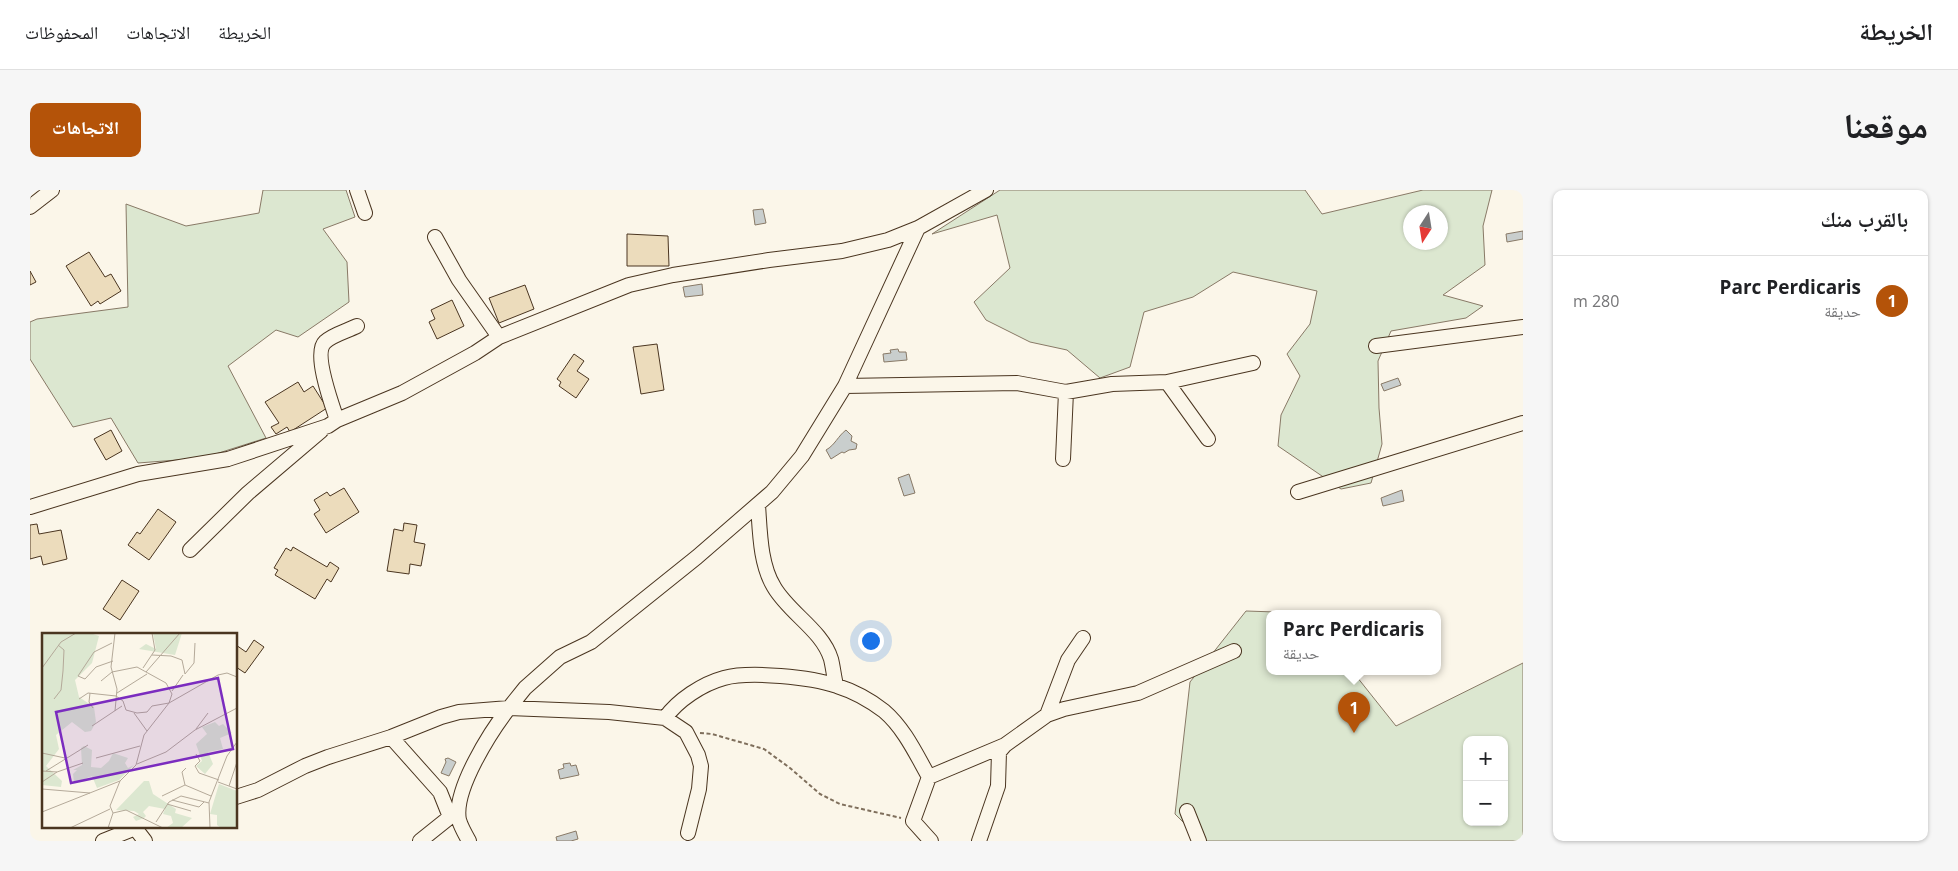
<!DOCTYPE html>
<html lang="ar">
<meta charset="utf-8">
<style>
:root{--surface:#fff;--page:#f6f6f6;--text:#202124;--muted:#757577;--line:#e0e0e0;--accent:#b45309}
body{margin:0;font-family:"Open Sans","Noto Naskh Arabic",sans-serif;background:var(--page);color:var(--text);direction:rtl}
.controls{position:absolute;right:15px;bottom:15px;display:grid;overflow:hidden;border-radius:10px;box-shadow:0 1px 4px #0004}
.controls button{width:45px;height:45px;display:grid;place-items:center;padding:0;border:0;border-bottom:1px solid var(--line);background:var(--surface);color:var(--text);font:25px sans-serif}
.compass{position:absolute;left:1373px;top:15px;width:45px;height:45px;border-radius:50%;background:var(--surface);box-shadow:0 1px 4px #0004;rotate:192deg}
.you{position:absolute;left:840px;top:450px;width:18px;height:18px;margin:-12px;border:4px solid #fff;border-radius:50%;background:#1a73e8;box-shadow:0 0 0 8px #1a73e833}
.badge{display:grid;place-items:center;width:32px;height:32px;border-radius:50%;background:var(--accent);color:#fff;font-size:16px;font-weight:700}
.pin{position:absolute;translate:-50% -41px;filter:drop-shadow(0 1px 2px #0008)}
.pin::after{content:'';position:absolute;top:26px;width:18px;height:15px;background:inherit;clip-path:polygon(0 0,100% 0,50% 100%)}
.popup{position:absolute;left:1236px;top:420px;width:175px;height:65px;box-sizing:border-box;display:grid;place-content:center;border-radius:10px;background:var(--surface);filter:drop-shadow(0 1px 4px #0005);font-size:16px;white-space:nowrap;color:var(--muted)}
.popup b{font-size:19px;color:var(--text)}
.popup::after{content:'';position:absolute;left:50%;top:100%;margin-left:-10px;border:10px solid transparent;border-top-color:var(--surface)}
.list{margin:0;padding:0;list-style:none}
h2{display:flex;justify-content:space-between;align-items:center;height:65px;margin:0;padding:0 20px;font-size:21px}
h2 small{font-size:16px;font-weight:400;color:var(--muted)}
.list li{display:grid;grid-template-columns:32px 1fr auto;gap:15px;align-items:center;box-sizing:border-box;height:90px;padding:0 20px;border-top:1px solid var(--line)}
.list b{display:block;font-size:19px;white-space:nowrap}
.list p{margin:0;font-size:16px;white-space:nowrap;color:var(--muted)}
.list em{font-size:16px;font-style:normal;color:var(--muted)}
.map{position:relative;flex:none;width:1493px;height:651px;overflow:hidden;direction:ltr;border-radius:10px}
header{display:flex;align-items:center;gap:30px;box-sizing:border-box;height:70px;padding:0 25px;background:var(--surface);border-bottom:1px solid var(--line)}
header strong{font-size:24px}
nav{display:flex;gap:28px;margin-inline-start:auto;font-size:18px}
.intro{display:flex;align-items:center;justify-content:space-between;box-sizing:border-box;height:120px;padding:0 30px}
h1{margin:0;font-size:35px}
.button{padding:12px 22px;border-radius:10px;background:var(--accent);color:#fff;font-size:18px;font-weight:700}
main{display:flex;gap:30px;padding:0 30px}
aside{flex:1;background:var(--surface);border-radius:10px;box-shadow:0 1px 4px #0004}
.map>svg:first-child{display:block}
.green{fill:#dce7d0;stroke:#887966;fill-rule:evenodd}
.water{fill:#c9cecd;stroke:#887966}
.building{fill:#ecdcbc;stroke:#4a3520}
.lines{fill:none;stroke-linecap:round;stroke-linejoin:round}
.minor-casing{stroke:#4a3520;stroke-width:16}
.path{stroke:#7f6f5c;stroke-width:2;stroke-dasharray:4 2.5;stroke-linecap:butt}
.minor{stroke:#fbf6e9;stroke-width:14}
.inset-road{fill:none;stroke:#b4a999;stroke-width:1}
.view{fill:#7b2cbf;fill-opacity:0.15;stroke:#7b2cbf;stroke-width:2.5}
.inset-edge{fill:none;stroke:#4a3520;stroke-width:2.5}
</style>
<header>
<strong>الخريطة</strong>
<nav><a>الخريطة</a><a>الاتجاهات</a><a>المحفوظات</a></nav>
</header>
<div class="intro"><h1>موقعنا</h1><a class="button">الاتجاهات</a></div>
<main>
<aside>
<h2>بالقرب منك<small></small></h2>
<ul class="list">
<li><span class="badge">1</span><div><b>Parc Perdicaris</b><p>حديقة</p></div><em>280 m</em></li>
</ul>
</aside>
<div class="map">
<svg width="1493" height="651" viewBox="0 0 1493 651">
<rect width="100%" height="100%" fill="#fbf6e9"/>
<path class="green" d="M233 0H316L325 27 293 39 317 72 319 112 268 147 246 140 198 176 236 248 173 268 108 273 81 228 43 237 0 169V132L7 129 98 117 96 14 156 36 229 23Z
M970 0H1275L1292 24 1393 0H1462L1453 36 1455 75 1413 105 1453 116 1436 128 1361 141 1348 171 1349 218 1352 254 1341 293 1311 299 1248 256 1251 225 1270 186 1257 164 1280 134 1287 101 1203 82 1163 107 1114 122 1100 177 1070 188 1037 160 1000 152 956 130 944 112 980 78 967 25 902 44ZM1380 22H1410V52H1380Z
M1216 421 1275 423 1277 424H1240V482H1323L1366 536 1493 473V651H1172L1145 624 1160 492ZM1437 550H1474V632H1437Z"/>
<path class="water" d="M733 19 736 33 725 35 723 20Z
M1493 41V49L1477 52 1476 44Z
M672 94 673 105 655 107 653 97Z
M868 159 869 162H876L877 170 854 172 853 164 861 163 860 160Z
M1368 188 1371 195 1354 201 1351 194Z
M816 240 822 246 821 251 827 254 826 259 819 260 814 263 812 262 801 269 796 260C805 255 808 246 816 240Z
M879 284 885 303 874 306 868 288Z
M1372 300 1374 311 1353 316 1351 308Z
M418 568 426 572 419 586 411 583 416 572 415 569Z
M540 573 541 576 546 575 549 585 530 589 528 580 534 578 533 574Z
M546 641 548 649 541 651H527L526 647Z"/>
<path class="building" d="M597 44 638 46 639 76H597Z
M59 62 75 87 81 84 91 101 70 114 68 111 61 116 36 76Z
M0 81 6 92 0 95Z
M495 95 504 119 469 133 459 108Z
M422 110 434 136 407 149 399 132 405 129 401 120Z
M627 154 634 200 611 204 603 157Z
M544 164 554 171 547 181 559 189 546 208 529 196 531 192 527 189Z
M268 192 274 202 283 196 297 218 260 242 257 237 246 244 241 237 249 233 235 212Z
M81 240 92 261 76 270 64 249Z
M314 298 329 322 296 343 284 324 290 320 284 310 297 302 300 306Z
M128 319 146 332 119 370 98 355 107 342 110 344Z
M374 333 387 335 384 352 395 354 391 376 380 374 379 384 357 381 364 339 373 341Z
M7 334 9 344 31 340 37 369 13 375 11 366 0 369V335Z
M263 357 297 377 300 372 309 378 301 392 297 389 285 409 245 385 248 380 244 378 256 358 261 361Z
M92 390 109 401 90 430 73 419Z
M224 450 234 457 215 483 206 477V455L216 462Z"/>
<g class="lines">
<g class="minor-casing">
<path id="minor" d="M327 0 335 23
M0 17 22 0
M405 47 429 90 469 147
M1346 156 1493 137
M1137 192 1178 249
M815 196 987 193 1036 202 1082 194 1137 192 1223 173
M307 230C302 215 283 163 295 152 302 145 317 141 327 136
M1033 269 1036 202
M1268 302 1493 233
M728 315C730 342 730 374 744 397 759 423 792 440 801 469 803 477 804 487 806 495
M0 317 108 284 198 269 298 236 307 230 372 203 445 163 469 147 599 95 643 85 739 70 812 61 858 50 888 38
M160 360 218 303 291 241
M1017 525 1038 470 1053 448
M635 528C648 510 672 494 694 488 720 481 781 487 807 496 823 501 841 511 854 521 874 538 886 564 899 587L883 631 901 651
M361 547 410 602 420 627
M899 587 975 555 1017 525 1034 519 1108 503 1204 461
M206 607 228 600 275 576 298 567 361 547 411 527 429 522 479 518 495 498 530 467 561 452 667 367 742 302 772 266 815 196 888 38 956 0
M1157 621 1169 651
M105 638 115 651
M73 651 108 637
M390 651 420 627 428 625
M439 651C435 644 431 637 429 630 423 600 461 541 479 518L579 522 635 528 656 542 668 565 671 576 669 599 658 643
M949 651 968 596 969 562 975 555"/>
</g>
<path class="path" d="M670 543 682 544 734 559 760 578 790 604 810 614 871 628"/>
<use href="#minor" class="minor"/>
</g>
<g transform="translate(12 443)">
<rect width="195" height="195" fill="#fbf6e9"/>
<path d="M0 0H48L57 3 50 30 33 47 37 64 52 74 54 89 49 98 43 99 30 89 14 102 17 116 4 133 20 148 19 154 0 152ZM111 0H140L133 22 97 16 104 11 114 16ZM173 89 177 93 181 91 190 100 178 105 181 116 166 119 171 131 163 141 154 133 160 128 154 111 165 101 160 94ZM42 113 50 117 49 134 59 135 67 128 71 120 86 125 83 130 86 135 92 132 77 147 55 155 50 143 32 150 31 141 35 137H31L40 132 39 115ZM102 148H107L111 161 134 176 133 180 150 185 139 195H124L131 190 129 183 121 181 123 176 107 173 101 179 104 183 102 185 94 188 91 184 97 181 92 178 74 177ZM177 151 195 158V195H179L175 192V182L168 181Z" fill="#dce7d0"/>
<path class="inset-road" d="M70 10 52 19 36 43 43 46 54 34 71 28M110 22 129 23 140 27 143 41 152 30 153 10M0 35 19 9 34 0M101 35 113 17 110 0M104 39 138 0M130 58 141 42M48 60 47 69 51 75M75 60 105 41M12 66 19 57 21 38 22 17 16 12M37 66 46 60 74 63 81 68 84 77 95 80 105 79 110 73 127 70 130 61 124 50 95 34 70 39 59 48M73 78 75 56 69 34 73 0M92 80 105 98M50 93 80 73M154 96 166 80M0 120 23 125M154 121 158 128 153 133 157 140 177 147M54 125 98 113M95 131 124 119 153 97 195 75M144 135 140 139 143 152 169 163M0 138 15 139M4 138 46 112M0 149 15 139 41 130M176 149 195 156M187 153 195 129M0 156 48 160M120 163 143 152M130 167 157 174 162 169M125 171 149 178M0 179 78 148M71 180 68 173 78 148 94 132 102 102 127 70 176 42 185 40 195 44M114 189 127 169 139 163 167 170M28 195 68 176M66 195 71 180 84 177 121 195M168 195 167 169 185 123 195 109"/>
<path class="view" d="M176 45 191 116 29 150 14 79Z"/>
<rect width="195" height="195" class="inset-edge"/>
</g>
</svg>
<div class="controls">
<button>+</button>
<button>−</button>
</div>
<svg class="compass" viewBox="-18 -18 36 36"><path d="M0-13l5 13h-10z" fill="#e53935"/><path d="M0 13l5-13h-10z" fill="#757577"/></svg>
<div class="you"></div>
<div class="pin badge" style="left:1324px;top:543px">1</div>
<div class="popup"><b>Parc Perdicaris</b>حديقة</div>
</div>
</main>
